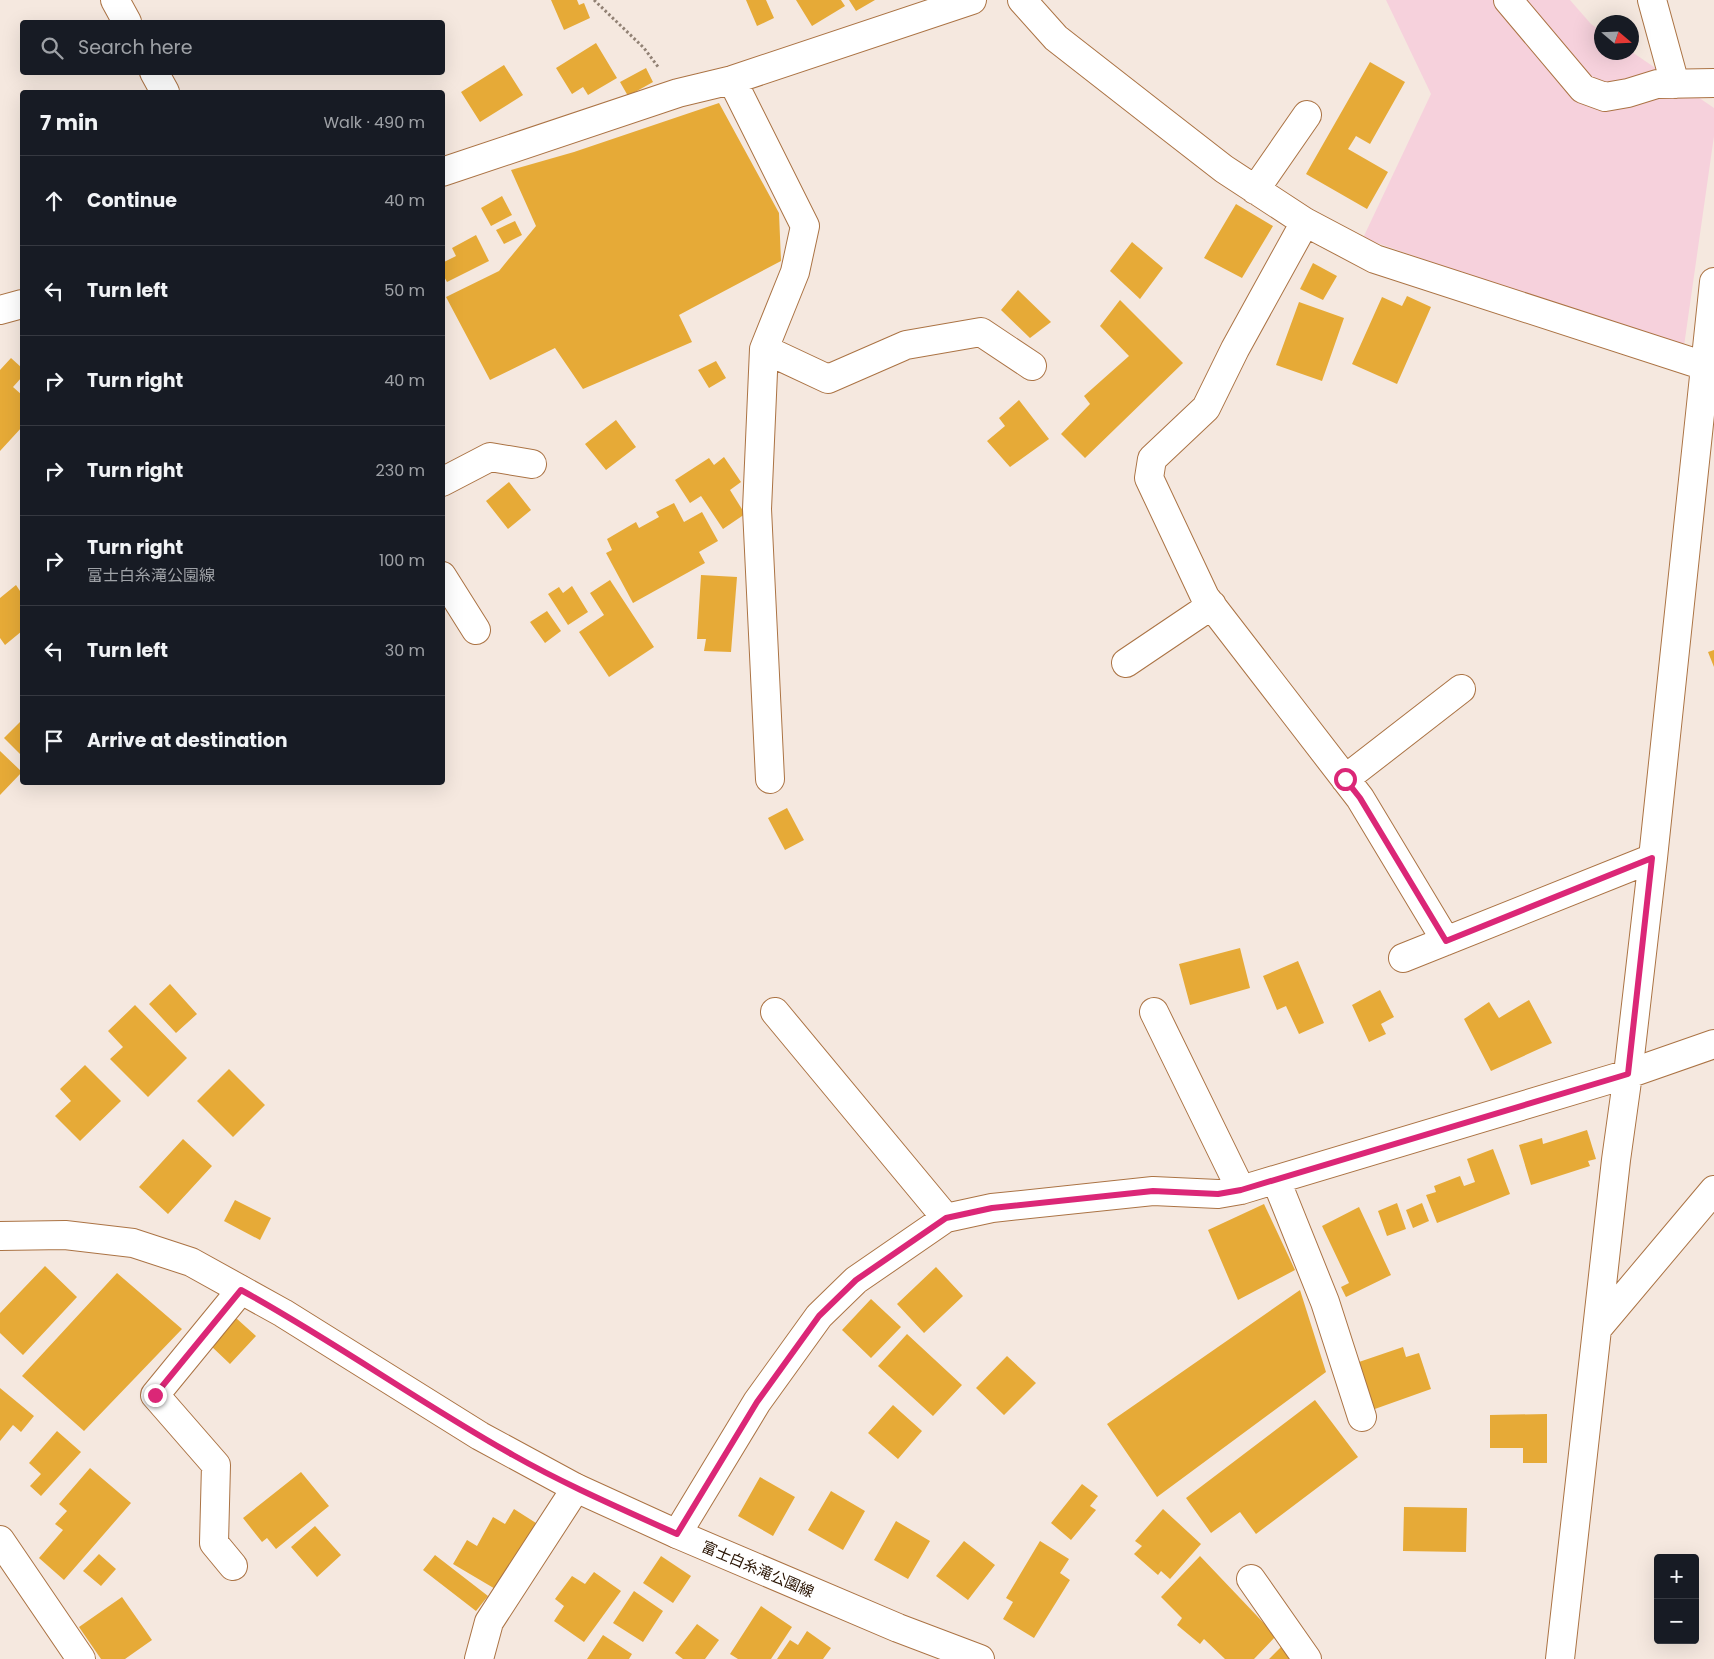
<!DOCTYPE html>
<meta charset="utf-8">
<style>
:root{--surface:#171b24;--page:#20242c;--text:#f1f3f6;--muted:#9ea1a6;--line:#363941}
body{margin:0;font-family:Poppins,"Noto Sans JP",sans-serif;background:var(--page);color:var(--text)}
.controls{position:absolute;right:15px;bottom:15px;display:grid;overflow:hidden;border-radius:5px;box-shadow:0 5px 20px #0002}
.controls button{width:45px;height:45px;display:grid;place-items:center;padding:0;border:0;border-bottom:1px solid var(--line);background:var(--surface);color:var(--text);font:25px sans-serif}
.compass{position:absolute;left:1594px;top:15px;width:45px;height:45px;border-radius:50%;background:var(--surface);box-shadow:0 5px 20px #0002;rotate:109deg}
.stop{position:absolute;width:15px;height:15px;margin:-11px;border:4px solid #db2777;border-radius:50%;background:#fff}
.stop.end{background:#db2777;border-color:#fff;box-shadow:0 1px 5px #0008}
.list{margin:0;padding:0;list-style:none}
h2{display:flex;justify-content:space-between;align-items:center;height:65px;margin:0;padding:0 20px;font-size:21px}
h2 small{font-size:16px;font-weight:400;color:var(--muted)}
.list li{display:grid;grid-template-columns:32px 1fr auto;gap:15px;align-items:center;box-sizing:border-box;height:90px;padding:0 20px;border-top:1px solid var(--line)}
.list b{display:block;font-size:19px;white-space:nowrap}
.list p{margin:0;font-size:16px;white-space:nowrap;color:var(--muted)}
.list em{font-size:16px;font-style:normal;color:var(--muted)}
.icon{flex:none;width:28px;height:28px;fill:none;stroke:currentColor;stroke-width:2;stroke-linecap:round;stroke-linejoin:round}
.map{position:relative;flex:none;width:1714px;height:1659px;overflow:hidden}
.search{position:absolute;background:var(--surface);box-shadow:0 5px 20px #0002;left:20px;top:20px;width:425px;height:55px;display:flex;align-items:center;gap:12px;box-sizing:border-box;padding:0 18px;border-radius:5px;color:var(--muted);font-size:19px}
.panel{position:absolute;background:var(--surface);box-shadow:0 5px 20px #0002;left:20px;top:90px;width:425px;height:695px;border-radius:5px}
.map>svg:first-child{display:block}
.green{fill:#f6d1dc}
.building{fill:#e6aa37}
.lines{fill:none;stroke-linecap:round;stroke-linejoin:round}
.minor-casing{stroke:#ab7344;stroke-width:30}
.major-casing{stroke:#ab7344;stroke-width:30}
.path{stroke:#918174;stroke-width:3;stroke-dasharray:2.5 2.5;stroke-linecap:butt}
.minor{stroke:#fff;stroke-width:28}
.major{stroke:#fff;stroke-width:28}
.route{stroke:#db2777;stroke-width:6}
.labels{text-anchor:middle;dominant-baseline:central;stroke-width:4;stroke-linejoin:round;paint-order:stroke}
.street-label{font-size:15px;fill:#271201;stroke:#fff}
</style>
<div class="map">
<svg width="1714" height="1659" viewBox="0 0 1714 1659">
<rect width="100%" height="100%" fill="#f5e8df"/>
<path class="green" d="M1386 0H1570L1591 24 1601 31 1602 52H1632L1714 108V136L1684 346 1491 283 1363 238 1431 94Z"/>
<path class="building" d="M551 0H577L579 5 584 3 590 18 564 30Z
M746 0H766L774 18 757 26Z
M796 0H841L845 6 812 26Z
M849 0H875L856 11Z
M596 43 617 78 588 95 583 87 572 94 556 68Z
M1370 62 1405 82 1370 144 1356 136 1348 149 1388 172 1367 209 1306 174Z
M504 65 523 95 480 122 461 92Z
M646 68 653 82 628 96 620 82Z
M719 103 779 213 781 261 679 315 692 342 583 389 555 348 490 380 446 297 499 271 536 226 511 170 574 152Z
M502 196 512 215 491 226 481 208Z
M1236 204 1273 226 1242 278 1204 258Z
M515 221 522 235 504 244 496 230Z
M476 235 489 261 447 282 442 273V263L456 256 452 248Z
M1132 242 1163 268 1140 299 1110 271Z
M1313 263 1337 276 1323 300 1300 289Z
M1018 290 1051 322 1030 338 1001 310Z
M1407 296 1431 307 1397 384 1352 364 1382 297 1402 306Z
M1120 300 1183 363 1085 458 1061 434 1090 404 1084 396 1129 356 1100 326Z
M1299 302 1344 318 1322 381 1276 365Z
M11 358 22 368V377L13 387 22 395V427L0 451V370Z
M716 361 726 378 709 388 698 370Z
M1019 400 1049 439 1010 467 987 441 1005 426 999 418Z
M616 420 636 447 606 470 585 444Z
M724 457 741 482 730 490 745 514 723 529 701 496 690 503 675 480 709 458 714 465Z
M509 482 531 510 508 529 486 501Z
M674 503 684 522 702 512 718 541 699 552 705 563 633 603 606 553 612 550 607 539 636 522 639 528 659 517 656 512Z
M701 575 737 577 731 652 704 651 706 639H697Z
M610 580 654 647 609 677 579 632 604 615 590 593Z
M16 585 22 594V631L5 645 0 638V598Z
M572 586 588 612 568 625 548 594 559 587 563 593Z
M547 611 561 631 545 643 530 622Z
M1714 650V667L1708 652Z
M22 720V756L4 738Z
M0 751 22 772 0 795Z
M787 808 804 840 785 850 768 818Z
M1240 948 1250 988 1190 1005 1179 964Z
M1298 961 1324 1023 1299 1034 1286 1006 1277 1010 1263 976Z
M170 984 197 1014 176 1033 149 1004Z
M1380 990 1394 1017 1381 1024 1386 1034 1369 1042 1352 1005Z
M1529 1000 1552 1043 1491 1071 1464 1019 1489 1002 1499 1018Z
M135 1005 187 1058 148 1097 110 1059 123 1047 108 1031Z
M85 1065 121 1101 80 1141 55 1116 71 1101 60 1089Z
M229 1069 265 1105 233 1137 197 1101Z
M1587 1130 1596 1159 1588 1161 1590 1166 1531 1185 1519 1145 1542 1138 1543 1144Z
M183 1139 212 1166 168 1214 139 1187Z
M1493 1149 1510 1194 1437 1223 1426 1195 1436 1192 1434 1186 1460 1176 1464 1186 1475 1182 1467 1159Z
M235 1200 271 1218 260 1240 224 1221Z
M1397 1203 1406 1229 1387 1236 1378 1211Z
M1422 1203 1429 1221 1413 1228 1406 1210Z
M1264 1204 1295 1270 1238 1300 1208 1230Z
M1359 1207 1391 1275 1346 1297 1341 1287 1349 1283 1322 1226Z
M45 1266 77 1297 23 1355 0 1333V1313Z
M936 1267 963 1296 924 1333 897 1304Z
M117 1273 182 1329 84 1431 22 1376Z
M1300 1290 1326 1372 1157 1497 1107 1424Z
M871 1299 901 1327 871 1358 842 1330Z
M236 1318 256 1336 230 1364 210 1345Z
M907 1334 962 1385 933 1416 878 1366Z
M1403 1347 1406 1357 1419 1353 1431 1389 1372 1410 1356 1363Z
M1007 1356 1036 1383 1004 1415 976 1388Z
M0 1388 34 1416 21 1432 13 1425 0 1441Z
M1315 1400 1358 1457 1256 1534 1240 1512 1211 1533 1186 1498Z
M893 1405 922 1431 898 1459 868 1433Z
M1547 1414V1463H1523V1448H1490V1415Z
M57 1431 81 1452 41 1496 30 1486 41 1474 29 1463Z
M90 1468 131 1503 64 1580 39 1558 63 1530 55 1524 67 1511 59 1504Z
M301 1472 329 1506 276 1549 267 1538 262 1542 243 1518Z
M760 1477 795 1497 773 1536 738 1516Z
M1082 1484 1098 1496 1090 1506 1096 1510 1071 1540 1051 1523Z
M831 1491 865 1511 843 1550 808 1530Z
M1404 1507 1467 1508 1466 1552 1403 1551Z
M514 1509 536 1523 497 1590 453 1564 467 1540 477 1546 493 1517 505 1524Z
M1163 1509 1201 1544 1170 1579 1161 1571 1158 1575 1134 1554 1142 1546 1135 1541Z
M896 1521 930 1541 908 1579 874 1560Z
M315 1526 341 1555 317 1577 291 1547Z
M964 1541 995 1565 968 1600 936 1576Z
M1040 1541 1069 1559 1060 1573 1070 1580 1034 1638 1003 1619 1013 1602 1006 1598Z
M99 1554 116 1569 101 1586 83 1571Z
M435 1555 488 1596 476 1611 423 1570Z
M661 1556 691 1576 673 1603 643 1583Z
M1200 1556 1276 1636 1254 1659H1225L1204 1639 1200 1644 1177 1625 1182 1618 1161 1597Z
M594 1572 621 1591 584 1642 554 1621 564 1606 555 1599 572 1576 585 1584Z
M634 1591 663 1611 643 1642 613 1623Z
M122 1597 152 1640 125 1659H101L79 1627Z
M761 1606 792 1627 771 1659H738L730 1654Z
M697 1624 719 1640 705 1659H683L675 1653Z
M807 1631 831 1648 823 1659H777L790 1640 798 1645Z
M603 1635 632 1654 629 1659H587Z
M1281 1647 1294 1659H1269Z"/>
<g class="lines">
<g class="minor-casing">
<path id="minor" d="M115 0 127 22
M1022 0 1056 38 1161 120 1224 169 1305 222 1375 259 1714 369
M1508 0 1583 89 1605 97 1628 93 1657 84 1714 83
M1652 0 1675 84
M154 72 165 92
M732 80 805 226 795 272 764 349 757 509 770 779
M442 172 678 93 732 80 972 0
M1255 190 1307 115
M1305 222 1235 349 1206 408 1152 459 1149 478 1205 597 1360 798 1446 941
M0 310 22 304
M764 349 828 379 906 345 981 332 1032 366
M442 482 490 457 532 464
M442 576 476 630
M1126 663 1212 605
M1345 779 1461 689
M1403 958 1653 858
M775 1012 946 1218
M1154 1012 1241 1190
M1276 1180 1325 1302 1362 1417
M1597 1329 1714 1190
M677 1534 757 1402 819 1316 856 1280 946 1218 992 1208 1153 1191 1218 1194 1241 1190 1628 1074 1714 1044
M0 1540 81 1659
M233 1566 214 1543 216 1465 155 1395 241 1290
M1251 1579 1307 1659
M479 1659 489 1622 576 1488
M1560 1659 1616 1160 1628 1074 1653 858 1714 282"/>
</g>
<g class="major-casing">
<path id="major" d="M0 1236 65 1235 133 1243 191 1262 283 1313 480 1436 576 1488 677 1534 898 1628 980 1659"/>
</g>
<path class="path" d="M594 0 644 48 659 68"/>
<use href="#minor" class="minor"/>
<use href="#major" class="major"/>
</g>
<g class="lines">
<path class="route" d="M155 1395 241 1290C334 1341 420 1403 513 1455 566 1485 622 1509 677 1534L757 1402 819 1316 856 1280 946 1218 992 1208 1153 1191 1218 1194 1241 1190 1628 1074 1652 858 1446 941 1360 798 1345 779"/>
</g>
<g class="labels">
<g class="street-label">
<text transform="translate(758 1569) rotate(23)">富士白糸滝公園線</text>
</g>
</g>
</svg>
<div class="controls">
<button>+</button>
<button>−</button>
</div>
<svg class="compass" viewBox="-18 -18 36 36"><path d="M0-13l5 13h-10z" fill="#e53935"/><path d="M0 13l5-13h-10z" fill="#9ea1a6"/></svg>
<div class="stop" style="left:1345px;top:779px"></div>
<div class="stop end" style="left:155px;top:1395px"></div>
<div class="search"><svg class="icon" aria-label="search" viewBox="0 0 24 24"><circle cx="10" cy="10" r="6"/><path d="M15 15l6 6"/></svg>Search here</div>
<section class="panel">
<h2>7 min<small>Walk · 490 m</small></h2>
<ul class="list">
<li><svg class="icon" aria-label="ahead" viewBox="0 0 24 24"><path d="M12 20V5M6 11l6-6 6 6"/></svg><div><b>Continue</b></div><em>40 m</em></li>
<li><svg class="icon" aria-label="left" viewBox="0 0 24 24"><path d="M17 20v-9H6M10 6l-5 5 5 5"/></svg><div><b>Turn left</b></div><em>50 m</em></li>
<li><svg class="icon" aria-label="right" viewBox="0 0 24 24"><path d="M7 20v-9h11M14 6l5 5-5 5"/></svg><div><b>Turn right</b></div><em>40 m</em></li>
<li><svg class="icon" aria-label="right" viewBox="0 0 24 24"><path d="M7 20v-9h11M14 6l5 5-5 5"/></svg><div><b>Turn right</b></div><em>230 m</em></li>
<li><svg class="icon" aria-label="right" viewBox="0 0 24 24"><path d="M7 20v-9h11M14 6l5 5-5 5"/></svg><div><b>Turn right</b><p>富士白糸滝公園線</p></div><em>100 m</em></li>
<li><svg class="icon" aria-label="left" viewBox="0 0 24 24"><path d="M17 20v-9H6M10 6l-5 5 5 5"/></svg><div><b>Turn left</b></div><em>30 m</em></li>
<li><svg class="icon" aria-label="arrive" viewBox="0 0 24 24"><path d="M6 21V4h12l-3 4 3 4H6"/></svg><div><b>Arrive at destination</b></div></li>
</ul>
</section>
</div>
